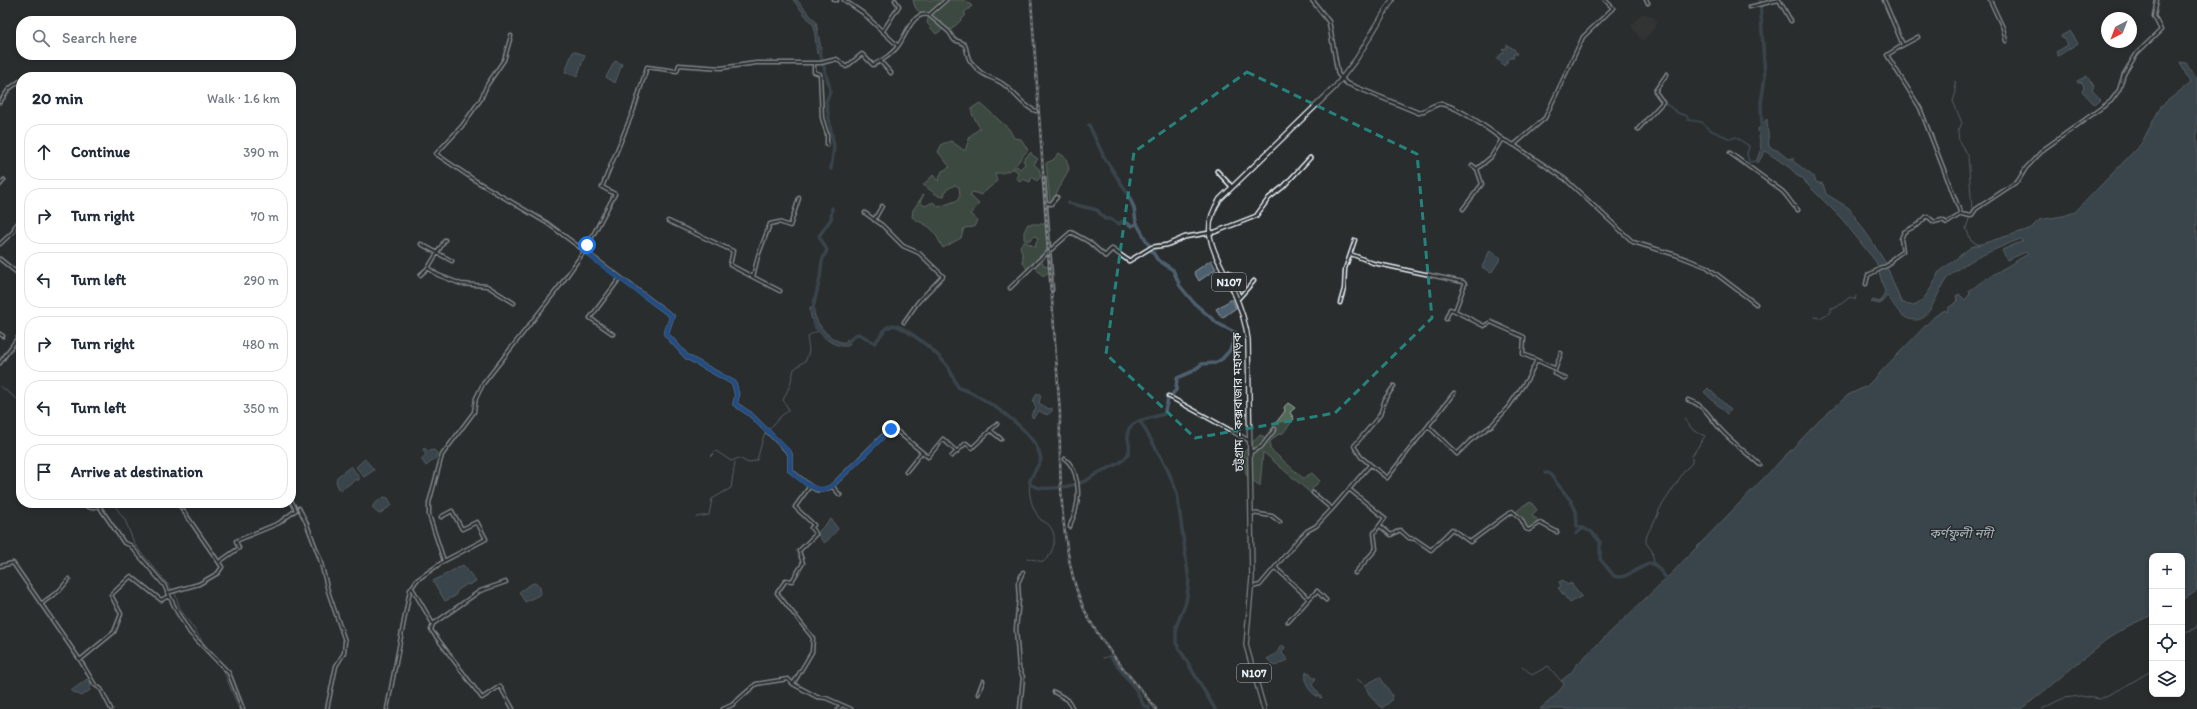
<!DOCTYPE html>
<meta charset="utf-8">
<style>
:root{--surface:#fff;--page:#f6f6f7;--text:#1f2937;--muted:#747a83;--line:#e0e1e3}
body{margin:0;font-family:Itim,"Noto Sans Bengali",sans-serif;background:var(--page);color:var(--text)}
.controls{position:absolute;right:12px;bottom:12px;display:grid;overflow:hidden;border-radius:8px;box-shadow:0 2px 6px #0003}
.controls button{width:36px;height:36px;display:grid;place-items:center;padding:0;border:0;border-bottom:1px solid var(--line);background:var(--surface);color:var(--text);font:20px sans-serif}
.compass{position:absolute;left:2101px;top:12px;width:36px;height:36px;border-radius:50%;background:var(--surface);box-shadow:0 2px 6px #0003;rotate:222deg}
.stop{position:absolute;width:12px;height:12px;margin:-9px;border:3px solid #1a73e8;border-radius:50%;background:#fff}
.stop.end{background:#1a73e8;border-color:#fff;box-shadow:0 1px 4px #0008}
.list{margin:0;padding:0;list-style:none}
h2{display:flex;justify-content:space-between;align-items:center;height:52px;margin:0;padding:0 16px;font-size:17px}
h2 small{font-size:13px;font-weight:400;color:var(--muted)}
.list li{display:grid;grid-template-columns:26px 1fr auto;gap:12px;align-items:center;box-sizing:border-box;height:56px;margin:0 8px 8px;padding:0 8px;border:1px solid var(--line);border-radius:16px}
.list b{display:block;font-size:15px;white-space:nowrap}
.list em{font-size:13px;font-style:normal;color:var(--muted)}
.icon{flex:none;width:22px;height:22px;fill:none;stroke:currentColor;stroke-width:2;stroke-linecap:round;stroke-linejoin:round}
.map{position:relative;flex:none;width:2197px;height:709px;overflow:hidden}
.search{position:absolute;background:var(--surface);box-shadow:0 2px 6px #0003;left:16px;top:16px;width:280px;height:44px;display:flex;align-items:center;gap:10px;box-sizing:border-box;padding:0 14px;border-radius:16px;color:var(--muted);font-size:15px}
.panel{position:absolute;background:var(--surface);box-shadow:0 2px 6px #0003;left:16px;top:72px;width:280px;height:436px;border-radius:16px}
.map>svg:first-child{display:block}
.built{fill:#3e3a3a}
.green{fill:#526b58;stroke:#9daea8}
.water{fill:#4e6170;stroke:#8c9ba6}
.lines{fill:none;stroke-linecap:round;stroke-linejoin:round}
.stream{stroke:#8c9ba6;stroke-width:1}
.canal{stroke:#4e6170;stroke-width:2}
.river{stroke:#4e6170;stroke-width:3.5}
.minor-casing{stroke:#e8f1f8;stroke-width:5}
.tertiary-casing{stroke:#e8f1f8;stroke-width:5.5}
.secondary-casing{stroke:#e8f1f8;stroke-width:5.5}
.trunk-casing{stroke:#e8f1f8;stroke-width:6}
.minor{stroke:#2a2d2e;stroke-width:2}
.tertiary{stroke:#2a2d2e;stroke-width:2.5}
.secondary{stroke:#2a2d2e;stroke-width:2.5}
.trunk{stroke:#2a2d2e;stroke-width:3.5}
.rail-casing{stroke:#e8f1f8;stroke-width:2.5}
.rail{stroke:#2a2d2e;stroke-width:1;stroke-dasharray:3;stroke-linecap:butt}
.route{stroke:#1a73e8;stroke-width:5}
.marked{fill:none;stroke:#25827c;stroke-width:3;stroke-dasharray:8 5;stroke-linejoin:round}
.labels{text-anchor:middle;dominant-baseline:central;stroke-width:3;stroke-linejoin:round;paint-order:stroke}
.shield{fill:#2a2d2e;stroke:#afb6bb;stroke-width:1}
.shield-label{font-size:11px;font-weight:bold;fill:#e8f1f8}
.street-label{font-size:12px;fill:#e8f1f8;stroke:#2a2d2e}
.water-label{font-size:13px;font-style:italic;fill:#aab7c2;stroke:#2a2d2e}
</style>
<div class="map">
<svg width="2197" height="709" viewBox="0 0 2197 709">
<rect width="100%" height="100%" fill="#2a2d2e"/>
<filter id="ink" filterUnits="userSpaceOnUse"><feTurbulence type="fractalNoise" baseFrequency=".025" numOctaves="2"/><feDisplacementMap in="SourceGraphic" scale="8" xChannelSelector="R" yChannelSelector="G"/><feConvolveMatrix kernelMatrix="1 2 1 2 8 2 1 2 1" color-interpolation-filters="sRGB"/></filter>
<g filter="url(#ink)">
<path class="built" d="M1642 13 1653 17 1658 22 1654 29 1642 41 1631 26Z"/>
<path class="green" d="M913 0H965L972 6 964 13 966 15 951 30 946 27 936 34 927 23 929 15C918 14 915 9 913 0Z
M980 103 1009 129 1014 138 1021 139 1028 150C1017 162 1012 175 995 173L997 181 981 195 973 192 970 195 979 204 970 214 977 220 974 227 964 228 961 238 943 248C939 241 934 229 926 225 921 222 917 221 912 217L913 210 924 194 920 202 925 206 933 202 939 207 958 200 960 195 959 187 955 185 946 190 944 196 940 197 923 185 933 175 938 181 942 171 950 167 938 152 942 144 951 141 965 151 970 136 980 128 972 114V108Z
M1031 152V154L1038 159 1034 164 1039 169 1041 176 1037 181 1032 177 1030 182 1023 179 1020 182 1016 177 1018 175 1017 171 1013 169 1017 166 1020 169 1025 164 1023 160Z
M1059 153 1066 158 1069 169 1053 200 1050 201 1046 163 1053 160Z
M1028 224H1045L1048 251 1040 258 1044 266 1048 267 1049 272 1043 276 1033 266 1027 269 1022 261 1023 257 1020 246 1024 241 1035 247 1038 238 1035 236 1028 241 1024 239V232Z
M1288 403 1295 408 1290 412 1294 419 1283 433 1277 435 1270 442V449L1303 478 1312 473 1320 481 1312 489 1314 496 1263 452 1260 486 1246 475 1243 453 1260 435 1265 437 1285 411 1284 407Z
M1531 502 1537 510 1532 515 1534 518H1536L1539 522 1529 529 1516 512 1524 505Z"/>
<path class="water" d="M793 0H797L816 22 821 49 817 54 814 26Z
M2070 31 2078 43 2058 56 2056 52 2068 45 2064 38 2062 39 2061 36Z
M1507 45 1514 49 1517 54H1513L1514 58H1510L1504 66 1497 59 1500 55 1504 52 1502 49 1507 48Z
M573 51 585 55 577 77 565 72Z
M615 61 622 64 615 83 606 77Z
M2180 62 2186 63 2195 78 2197 76V591L2182 600V556H2152V615L2128 626 2106 640 2022 709H1540L1554 697 1564 685 1562 680 1571 673 1577 664 1667 578 1819 421 1848 395 1867 386 1935 316 1945 310 1947 312 1948 308 1958 301 1956 296 1959 294 1965 300 1970 294 1969 291 1984 280 2028 254 2026 252 2007 260 2002 250 2023 241 2020 239C1999 248 1960 262 1946 280 1938 290 1930 320 1916 320 1899 320 1896 305 1887 296L1880 304 1871 302 1873 300 1880 302 1885 292 1876 262 1842 219 1806 183 1803 178 1799 177 1790 168 1765 151 1758 163 1756 162 1761 149 1758 129 1767 119 1769 147 1781 152 1789 159 1793 158V161L1814 177 1816 182 1823 184 1826 194 1849 208 1871 240 1885 262 1901 302 1913 306C1923 304 1935 283 1938 273L1971 247 2030 229 2039 220 2063 216 2075 212 2141 144 2161 106 2190 83Z
M2087 76 2094 86 2092 90 2101 100 2095 105 2082 91 2084 87 2082 82 2078 83 2077 81Z
M1490 250 1501 258 1491 273 1482 267Z
M1211 260 1216 269 1199 281 1194 272Z
M1232 299 1236 308 1222 318 1216 309Z
M810 308H814C812 321 833 345 846 342L847 339 850 344 848 346C829 348 809 327 810 308Z
M1708 388 1731 410 1727 414 1704 392Z
M1037 393 1041 395 1039 403 1049 409 1052 408V411L1047 415 1039 411 1033 418 1031 415 1036 408 1033 401Z
M424 448 428 451 434 450 437 453V457L426 466 421 459 426 455 423 450Z
M365 459 374 470 364 477 356 467Z
M351 466 359 477V480H355L340 491 336 482 337 477Z
M384 497 388 498 392 505 379 514 373 509V505Z
M831 519 838 529 826 542H823L817 533Z
M463 565 476 581 469 585 467 584 457 591 455 596 445 601 433 581Z
M1563 580 1567 585 1571 583 1582 596 1570 603 1558 588 1561 586 1559 582Z
M535 583 540 587 541 594 525 602 519 592 531 584Z
M1281 645 1285 647 1282 653 1288 660 1275 666 1267 659 1277 653Z
M1306 672 1310 673 1313 678H1316L1312 685 1322 698C1310 695 1304 684 1306 672Z
M1380 677 1392 695 1391 701 1382 708 1369 694 1365 685Z
M87 679 91 684 90 690 82 696 71 691Z"/>
<g class="lines">
<path class="stream" d="M1955 81 1956 92 1953 101 1962 123 1958 132 1959 142 1968 155 1972 210 1966 228 1971 241 1980 245
M1814 317 1820 318 1831 312V308L1837 307 1850 297 1855 300 1856 296
M0 386 21 402
M710 457 716 451 731 461 739 458 748 463 757 460 764 435 781 416 788 411V408L783 400 790 385 794 369 806 360 809 351C808 338 803 336 819 331
M113 503 125 520 135 545 175 593 180 609 212 655
M696 517 709 515 712 499 731 488 735 462
M1027 558 1043 562C1053 555 1058 538 1051 528 1049 524 1045 522 1041 520 1034 513 1027 494 1030 484
M1654 563 1652 551 1646 543C1645 531 1657 522 1659 510L1685 470 1692 463V456L1705 436 1694 431 1684 419
M2182 636 2184 632 2195 629 2197 625
M1103 658 1110 656
M216 661 223 669 239 709
M1522 666 1532 675 1548 666 1562 682
M1357 679 1365 685
M2042 709 2063 698 2081 696 2099 699 2121 689 2152 670"/>
<path class="canal" d="M1657 97 1678 113 1687 116 1688 120 1702 122C1705 130 1723 135 1731 139L1736 137 1749 146 1747 154 1749 162 1756 161"/>
<path class="river" d="M1760 0 1765 77 1761 103 1762 130
M819 49 829 85 830 92 826 102 834 147 831 169
M1089 125 1104 157 1128 194 1134 208 1136 222 1151 249 1157 259 1173 270 1180 286 1194 303 1217 323 1236 333 1230 350 1222 359 1215 363 1202 364 1191 372 1177 378 1176 390 1168 399 1164 414 1139 421
M1068 203 1097 210 1105 219H1110L1119 224 1123 221 1132 226 1137 223
M812 312 820 278 822 261 827 250 819 236 831 219 832 208
M814 321 816 328 827 338
M846 344 855 335 859 334 875 343 886 328 894 325C910 330 938 353 948 367 952 373 954 380 958 387 963 390 967 390 972 393 994 405 1038 433 1041 460L1030 480V484C1041 493 1075 486 1087 480 1091 478 1095 474 1100 472 1108 468 1120 465 1126 457 1137 445 1116 431 1139 421L1142 424 1167 468 1177 493 1189 581 1186 602 1176 627V643L1215 709
M1545 473H1549L1571 501 1576 511 1577 526 1592 532 1600 542V559L1614 576 1619 577 1625 576 1650 563C1659 564 1660 574 1667 578
M1576 534 1582 529
M1110 656 1136 690 1144 706 1149 707V709"/>
<g class="minor-casing">
<path id="minor" d="M834 0H837
M844 0 863 13 898 46
M1646 0 1648 3
M1990 0 2003 28 2006 41
M1749 7 1779 0 1791 21
M929 15 949 32 954 40C970 44 964 47 969 59 970 62 975 66 977 69 986 78 995 78 1003 84 1015 92 1023 107 1036 111
M883 31 899 6 895 0
M511 36 504 60 487 85 481 99 462 126 436 154 476 181 547 223 672 316 666 334 687 357 734 383 737 396 735 404 750 414 790 454V470L810 486 795 507 814 525 811 528 816 534 799 551 803 563 792 581 786 580 777 593 813 638 812 652 793 684 817 697 826 698 851 709
M1903 45 1918 37
M881 62 891 73
M814 63V72L820 74 822 118 827 134V145
M0 102 9 89 21 80
M1638 129 1663 102 1655 91 1667 74
M1514 145 1565 179 1633 242 1676 255 1707 267 1756 304
M1730 153 1782 191C1789 197 1790 203 1798 210
M1472 165 1477 169
M1044 178 1052 290
M0 185 4 180
M1047 203 1051 204 1057 197
M1463 209 1482 184 1477 169 1491 157 1502 139 1514 145 1545 118 1583 37 1613 8 1605 0
M865 213 882 225 903 246 919 253 943 276 918 302 904 322
M1961 214 1971 216 1976 209 2018 181 2026 168 2044 149 2111 101 2119 90 2124 74 2137 53 2161 30 2154 16 2157 0
M874 220 882 206
M668 221 733 251 730 265 753 277 758 256 770 224 779 222 790 226 799 198
M0 244 15 230 14 228 21 219
M421 244 452 261
M1351 254 1373 263 1463 282 1465 284 1455 311 1484 326 1491 322 1524 337 1523 354 1554 368
M0 259 21 276
M428 268 438 275
M1229 272 1240 297
M420 275 428 268 445 240
M438 275 461 284 487 286 514 303
M753 277 780 291
M1866 284 1868 275 1888 265 1892 259 1903 251 1901 239 1904 232 1919 224 1927 216 1934 222 1942 220 1947 223 1961 214 1920 108 1887 55 1903 45 1884 0
M1010 288 1038 261 1071 232 1089 242 1105 256
M1239 298 1254 281
M1340 303 1344 289 1345 269 1355 240
M1446 319 1450 309 1455 311
M0 334 3 336
M613 334 590 318 620 278
M1561 353 1554 373 1566 379
M0 363 21 333
M1394 386 1385 399 1380 415 1354 446 1361 457 1387 478 1428 426
M1454 393 1428 426 1457 454 1470 441 1492 425 1509 406 1528 378 1537 360
M1168 396 1250 441
M1688 400C1705 405 1711 419 1721 430 1733 443 1748 454 1760 465
M990 430 1001 439
M1251 452 1261 447 1275 429
M952 456 966 443 972 448 997 424
M1065 459C1078 468 1080 494 1076 509 1075 516 1071 520 1070 527
M906 472 922 452 928 457 943 439 957 452
M810 486C817 492 825 491 832 486L892 427 922 452
M832 486 840 495
M1349 489 1385 518 1374 533 1376 549 1355 573
M80 503 91 508 99 506 124 543 130 545 164 585 177 612 190 633 229 673 243 709
M299 508 306 522 320 559 328 591 345 641 344 653 336 666 327 709
M1332 509 1370 465
M1252 513 1272 516 1280 522
M441 517 452 511 462 529 477 522 486 539 444 561
M1380 526 1391 535 1400 530 1409 538 1415 539 1431 550 1452 529 1470 542 1512 511 1521 519 1526 529 1529 530 1540 523 1557 532
M219 562 239 548 236 541 279 523 296 510 291 500
M0 566 13 563 80 660 114 632 121 614 111 595 131 576 161 600 169 596
M1276 568 1309 599 1317 591 1326 600
M1252 587 1260 585 1298 540 1307 531 1316 526 1332 509 1313 493
M412 588 433 624 431 630 482 698 500 686 513 709
M167 593 199 584 218 573 222 567 178 503
M41 604 60 590 69 579
M1288 622 1309 599
M433 624 480 591 506 582
M80 660 95 685 101 689 111 709
M1054 692 1068 700 1073 709
M978 694 983 681
M387 709 410 590 417 580 444 561 429 515V503L442 455 474 412 476 398 483 384 559 287 585 250 615 194 602 187 634 109 647 67 677 71 679 65 721 68 756 63H821L837 59 846 67 862 54 873 65C882 61 893 53 898 46 906 36 912 11 929 15L946 0
M723 709 732 705 756 684 788 679 793 684
M838 709 841 706
M1020 709 1023 677 1019 668 1016 629 1019 599 1018 583 1023 572"/>
</g>
<g class="tertiary-casing">
<path id="tertiary" d="M1217 171 1232 187
M1105 256 1112 249 1129 261 1152 247 1167 245 1185 237 1215 232 1256 216 1269 198 1284 186 1310 158"/>
</g>
<g class="secondary-casing">
<path id="secondary" d="M1312 0 1329 22 1338 74 1346 83 1419 113C1425 111 1433 105 1439 104 1454 103 1490 130 1502 139"/>
</g>
<g class="trunk-casing">
<path id="trunk" d="M1264 709 1246 645 1252 578 1248 340C1246 322 1240 306 1233 290 1219 257 1196 235 1220 199L1335 87 1357 58 1392 0"/>
</g>
<use href="#minor" class="minor"/>
<use href="#tertiary" class="tertiary"/>
<use href="#secondary" class="secondary"/>
<use href="#trunk" class="trunk"/>
<g class="rail-casing">
<path id="rail" d="M1031 0 1060 414C1059 473 1060 567 1089 619 1107 651 1133 680 1156 709"/>
</g>
<use href="#rail" class="rail"/>
</g>
</g>
<g class="lines" filter="url(#ink)">
<path class="route" d="M587 245 585 250 596 261 672 316 666 334 687 357 734 383 737 396 735 404 750 414 786 449 790 454V470C802 481 817 496 832 486L891 429"/>
</g>
<path d="M0 0H2197V709H0ZM1247 72 1417 154 1432 318 1335 413 1195 438 1106 354 1134 152Z" fill="#2a2d2e" fill-opacity=".55" fill-rule="evenodd"/>
<path class="marked" d="M1247 72 1417 154 1432 318 1335 413 1195 438 1106 354 1134 152Z"/>
<g class="labels">
<g class="shield">
<rect x="1212" y="273" width="34" height="18" rx="3"/>
<rect x="1237" y="664" width="34" height="18" rx="3"/>
</g>
<g class="shield-label">
<text x="1229" y="282">N107</text>
<text x="1254" y="673">N107</text>
</g>
<g class="street-label">
<text transform="translate(1238 402) rotate(-91)">চট্টগ্রাম - কক্সবাজার মহাসড়ক</text>
</g>
<g class="water-label">
<text x="1961" y="533">কর্ণফুলী নদী</text>
</g>
</g>
</svg>
<div class="controls">
<button>+</button>
<button>−</button>
<button><svg class="icon" aria-label="locate" viewBox="0 0 24 24"><circle cx="12" cy="12" r="6"/><path d="M12 2v4M12 18v4M2 12h4M18 12h4"/></svg></button>
<button><svg class="icon" aria-label="layers" viewBox="0 0 24 24"><path d="M12 4l9 5-9 5-9-5zM3 14l9 5 9-5"/></svg></button>
</div>
<svg class="compass" viewBox="-18 -18 36 36"><path d="M0-13l5 13h-10z" fill="#e53935"/><path d="M0 13l5-13h-10z" fill="#747a83"/></svg>
<div class="stop" style="left:587px;top:245px"></div>
<div class="stop end" style="left:891px;top:429px"></div>
<div class="search"><svg class="icon" aria-label="search" viewBox="0 0 24 24"><circle cx="10" cy="10" r="6"/><path d="M15 15l6 6"/></svg>Search here</div>
<section class="panel">
<h2>20 min<small>Walk · 1.6 km</small></h2>
<ul class="list">
<li><svg class="icon" aria-label="ahead" viewBox="0 0 24 24"><path d="M12 20V5M6 11l6-6 6 6"/></svg><div><b>Continue</b></div><em>390 m</em></li>
<li><svg class="icon" aria-label="right" viewBox="0 0 24 24"><path d="M7 20v-9h11M14 6l5 5-5 5"/></svg><div><b>Turn right</b></div><em>70 m</em></li>
<li><svg class="icon" aria-label="left" viewBox="0 0 24 24"><path d="M17 20v-9H6M10 6l-5 5 5 5"/></svg><div><b>Turn left</b></div><em>290 m</em></li>
<li><svg class="icon" aria-label="right" viewBox="0 0 24 24"><path d="M7 20v-9h11M14 6l5 5-5 5"/></svg><div><b>Turn right</b></div><em>480 m</em></li>
<li><svg class="icon" aria-label="left" viewBox="0 0 24 24"><path d="M17 20v-9H6M10 6l-5 5 5 5"/></svg><div><b>Turn left</b></div><em>350 m</em></li>
<li><svg class="icon" aria-label="arrive" viewBox="0 0 24 24"><path d="M6 21V4h12l-3 4 3 4H6"/></svg><div><b>Arrive at destination</b></div></li>
</ul>
</section>
</div>
